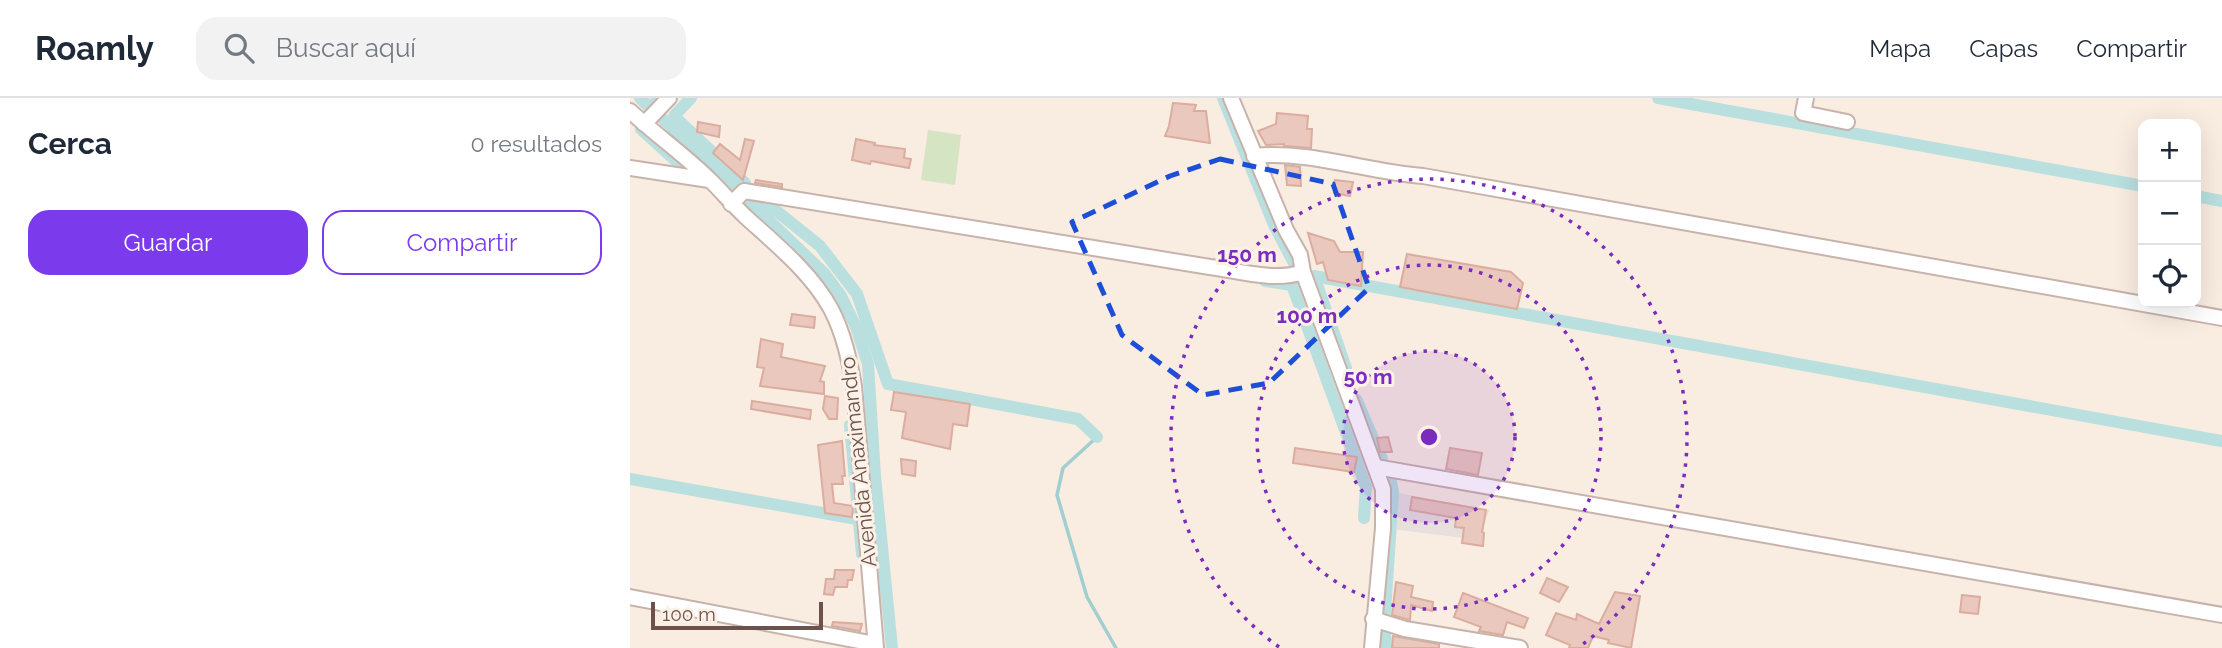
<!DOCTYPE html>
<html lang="es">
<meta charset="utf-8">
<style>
:root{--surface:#fff;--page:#f2f2f3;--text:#1f2937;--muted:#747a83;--line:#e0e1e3;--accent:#7c3aed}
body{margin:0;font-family:Raleway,sans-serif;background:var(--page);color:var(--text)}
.controls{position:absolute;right:21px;top:21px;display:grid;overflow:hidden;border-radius:14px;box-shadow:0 7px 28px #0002}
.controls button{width:63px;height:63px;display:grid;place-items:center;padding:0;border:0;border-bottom:2px solid var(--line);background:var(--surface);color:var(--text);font:35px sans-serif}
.scale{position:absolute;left:21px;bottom:18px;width:172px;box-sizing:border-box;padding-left:7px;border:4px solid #6c524c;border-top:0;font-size:19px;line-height:24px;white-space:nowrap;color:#6c524c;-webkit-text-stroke:5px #fcf1e7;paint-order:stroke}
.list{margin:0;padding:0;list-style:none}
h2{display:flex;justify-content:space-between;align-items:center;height:91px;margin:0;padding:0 28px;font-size:30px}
h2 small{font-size:23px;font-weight:400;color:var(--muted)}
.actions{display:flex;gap:14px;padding:21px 28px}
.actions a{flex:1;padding:16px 0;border:2px solid var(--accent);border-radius:21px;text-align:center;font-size:24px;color:var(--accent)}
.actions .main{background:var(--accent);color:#fff}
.icon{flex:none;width:38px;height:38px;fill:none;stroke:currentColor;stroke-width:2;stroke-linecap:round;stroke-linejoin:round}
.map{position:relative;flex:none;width:1592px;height:550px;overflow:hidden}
header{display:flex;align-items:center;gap:42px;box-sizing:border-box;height:98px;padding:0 35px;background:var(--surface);border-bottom:2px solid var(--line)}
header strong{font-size:33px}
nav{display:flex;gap:38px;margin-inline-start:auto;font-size:24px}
.search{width:490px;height:63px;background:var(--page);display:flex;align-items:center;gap:18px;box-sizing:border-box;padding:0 24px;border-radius:21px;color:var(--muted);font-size:26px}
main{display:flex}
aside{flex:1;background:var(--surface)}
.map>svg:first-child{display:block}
.industrial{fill:#e8e0dc}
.green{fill:#d5e4c2}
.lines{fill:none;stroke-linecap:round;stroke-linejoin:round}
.stream{stroke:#a1cfcf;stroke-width:3.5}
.canal{stroke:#b9dfdf;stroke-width:12}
.building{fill:#eac8bd;stroke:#dbad9f;stroke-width:2}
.minor-casing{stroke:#c7b3ab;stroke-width:18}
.minor{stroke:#fff;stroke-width:14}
.marked{fill:none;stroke:#1d4ed8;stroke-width:5;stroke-dasharray:14 9;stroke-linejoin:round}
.ring{fill:none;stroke:#7b2cbf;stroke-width:3.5;stroke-dasharray:3.5 7}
.labels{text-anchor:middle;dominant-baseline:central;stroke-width:6;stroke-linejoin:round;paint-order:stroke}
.street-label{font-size:21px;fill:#6c524c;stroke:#fcf1e7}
.centre{fill:#7b2cbf;stroke:#fcf1e7;stroke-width:3.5}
.ring-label{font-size:21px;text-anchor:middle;font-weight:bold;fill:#7b2cbf;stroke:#fcf1e7;stroke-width:6;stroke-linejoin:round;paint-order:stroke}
</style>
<header>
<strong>Roamly</strong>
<div class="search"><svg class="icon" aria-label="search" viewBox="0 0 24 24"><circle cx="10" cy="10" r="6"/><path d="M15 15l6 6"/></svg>Buscar aquí</div>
<nav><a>Mapa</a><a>Capas</a><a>Compartir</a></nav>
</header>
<main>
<aside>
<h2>Cerca<small>0 resultados</small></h2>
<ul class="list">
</ul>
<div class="actions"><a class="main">Guardar</a><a>Compartir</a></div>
</aside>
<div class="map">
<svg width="1592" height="550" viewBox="0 0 1592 550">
<rect width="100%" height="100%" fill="#f9ece1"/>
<path class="industrial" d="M763 394 859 412 850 442 761 431Z"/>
<path class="green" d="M298 32 331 37 325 87 291 82Z"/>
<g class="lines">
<path class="stream" d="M467 339 433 370 427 397 457 499 486 550"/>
<path class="canal" d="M10 0 17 7
M26 0 27 1
M61 0 44 18 115 85
M593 0 644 127 665 167
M1028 0 1513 88
M34 22 195 176 211 198 226 229 238 266 245 378 262 550
M11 31 56 72
M1566 98 1592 103
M134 103 190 148 227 196 258 286 448 321 467 339
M684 178 1592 343
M684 178 716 270
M635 183 662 187 736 389 734 420
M726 301 752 361
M220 327 232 456
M0 381 227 421
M755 514 763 394 760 379
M755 536 756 550"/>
</g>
<path class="building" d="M543 5 566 7 564 13H576L580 45 535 38 539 28Z
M647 15 678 18 677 31H682L681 50 654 48V46L636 47 628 33 646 26Z
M68 24 90 28 89 39 67 34Z
M115 41 124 43 113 82 83 55 90 46 110 62Z
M226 41 245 45 244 47 275 51 274 60 281 61 279 70 241 63 240 66 222 62Z
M655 67 670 69 671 88 657 87Z
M126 82 152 86V89L125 85Z
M705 82 723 84 720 98 704 95Z
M678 135 704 143 710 154H733L731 188 698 182 693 164 687 166Z
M777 156 881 174 893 185 887 211 770 189Z
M162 216 185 219 184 230 160 227Z
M131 241 153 246 151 259 195 268 190 283 194 284V296L130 288 134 270 127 269Z
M264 294 340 306 337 328 323 326 320 351 272 340 276 314 261 312Z
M195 298 208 300 207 321H199L193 311Z
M122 303 181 312 180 321 121 311Z
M758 339 762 354H750L747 340Z
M212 343 215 378H212L213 386H202L204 405 223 408 222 419 195 415 188 347Z
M665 350 727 359 724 374 663 365Z
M820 350 852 355 848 377 816 371Z
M271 361 286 363 285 378 272 376Z
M782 399 856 412 852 434 854 435 853 448 832 445 834 430 825 429 826 420 780 412Z
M205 472H224L222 482H218L217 489H205L203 497 194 496 196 481H204Z
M917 480 938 489 929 504 910 495Z
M766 484 783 488 781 499 803 504 802 513 781 507 780 522 762 517Z
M985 494 1010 498 1001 550 978 545 979 542 963 538 958 550H939L940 547 916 537 926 515 946 522 947 516 969 526Z
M833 495 898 520 894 530 877 524 873 537 849 533 851 529 824 519Z
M1332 497 1350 499 1348 516 1330 514Z
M203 524 232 526 230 533 202 528Z
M763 538 809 546V550H762Z"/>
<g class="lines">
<g class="minor-casing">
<path id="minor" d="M601 0 656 132 670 157 673 174 753 391V430L742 550
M1176 0 1173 15 1217 24
M0 13C26 37 56 58 81 83 94 96 105 109 118 121 148 148 182 176 201 211 214 236 219 261 224 288L246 550
M14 26 39 0
M624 58C677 52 738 74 793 78L1592 220
M0 70 79 82
M101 106 114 93 580 169C609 173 645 184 673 174
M746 369 1592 517
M0 499 245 546
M743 521 775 531 890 550"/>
</g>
<use href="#minor" class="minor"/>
</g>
<path class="marked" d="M590 61 703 86 739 190 639 285 573 297 492 237 442 124 540 78Z"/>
<circle cx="799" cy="339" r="86" fill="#7b2cbf" fill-opacity=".12"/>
<g class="ring">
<circle cx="799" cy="339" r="86"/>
<circle cx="799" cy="339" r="172"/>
<path d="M649 549A258 258 0 1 1 949 549"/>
</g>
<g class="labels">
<g class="street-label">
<text transform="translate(228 364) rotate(-96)">Avenida Anaximandro</text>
</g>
</g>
<circle cx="799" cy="339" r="10" class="centre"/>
<g class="ring-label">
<text x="617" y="164">150 m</text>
<text x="677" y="225">100 m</text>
<text x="738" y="286">50 m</text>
</g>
</svg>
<div class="controls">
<button>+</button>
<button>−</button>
<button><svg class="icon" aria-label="locate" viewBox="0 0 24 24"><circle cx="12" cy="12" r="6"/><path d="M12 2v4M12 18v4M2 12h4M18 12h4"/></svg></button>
</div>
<div class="scale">100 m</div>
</div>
</main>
